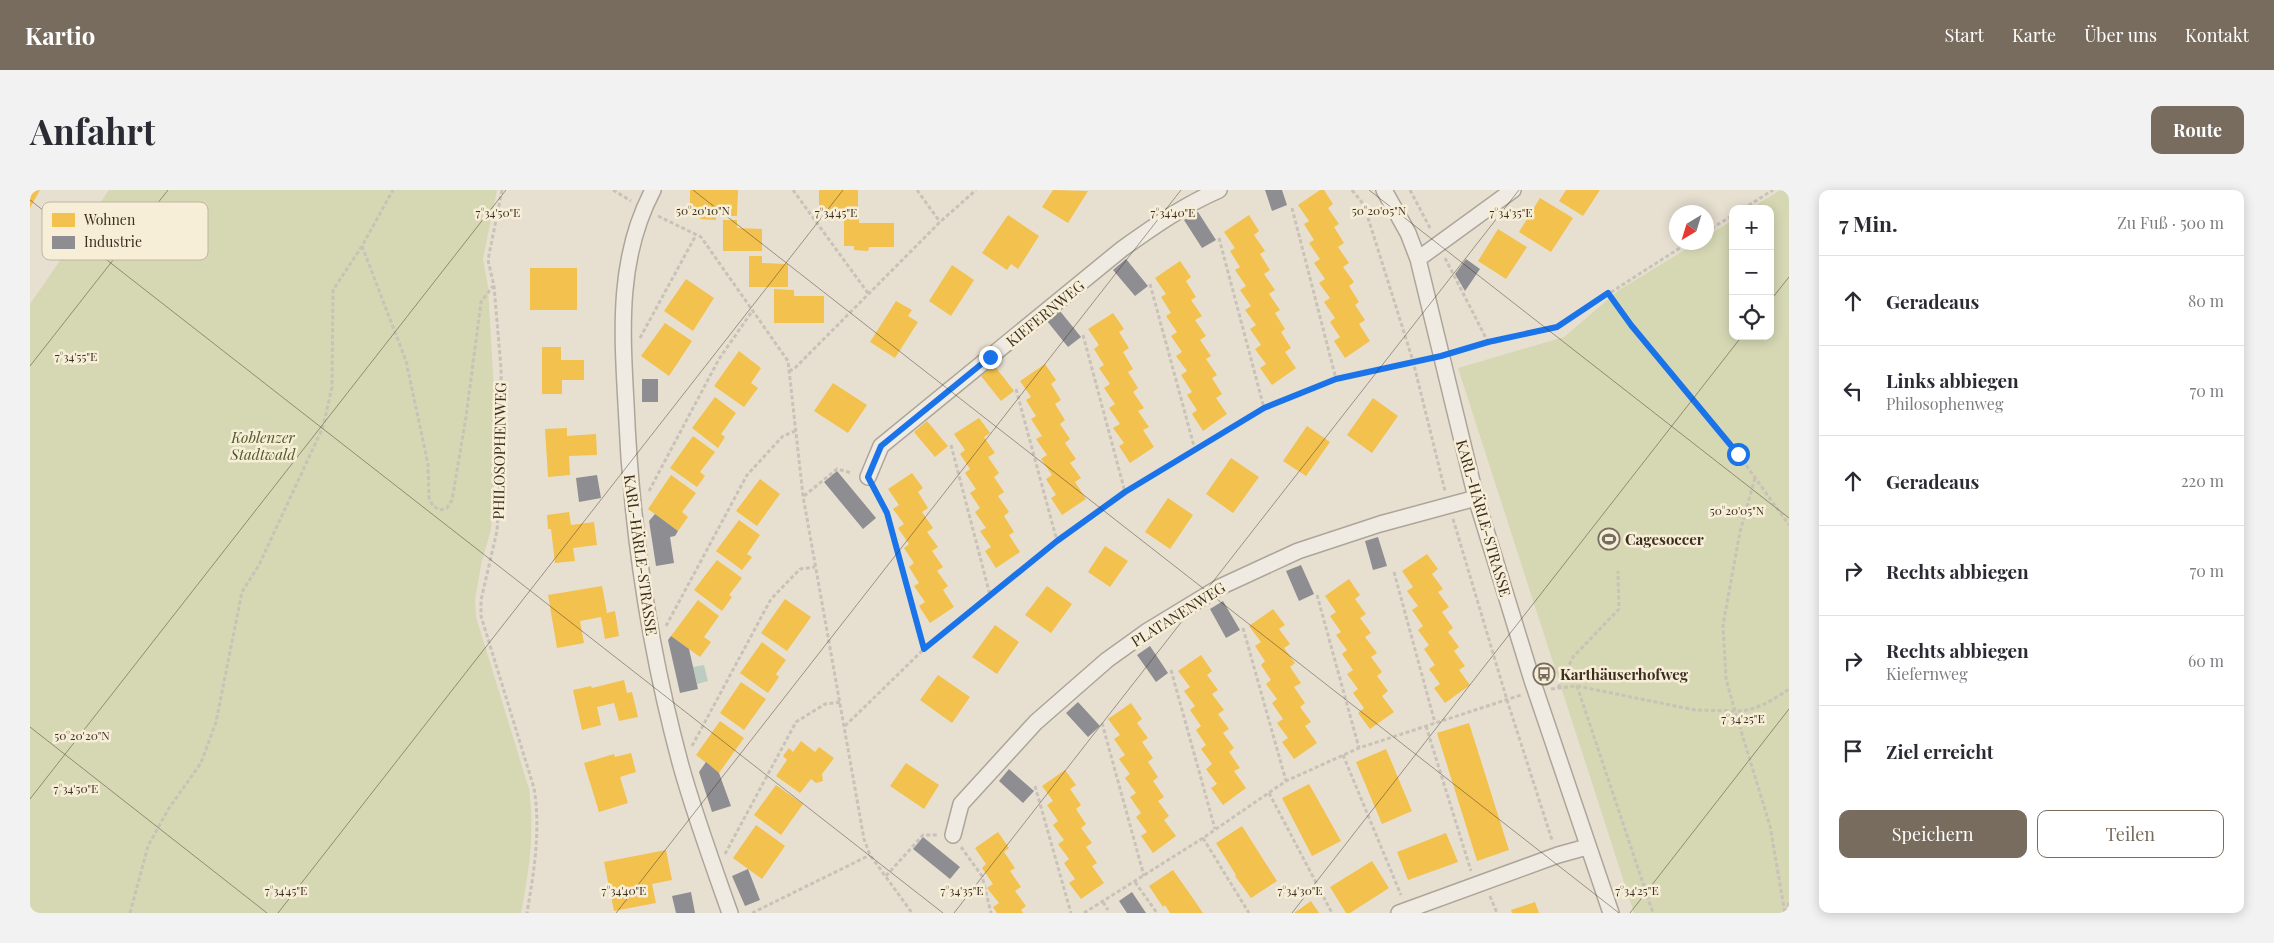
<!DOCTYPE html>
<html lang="de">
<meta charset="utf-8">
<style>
:root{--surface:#fff;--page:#f2f2f3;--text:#2b2b33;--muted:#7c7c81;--line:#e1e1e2;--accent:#786c5e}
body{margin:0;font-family:"Playfair Display",serif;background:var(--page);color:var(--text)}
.controls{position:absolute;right:15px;top:15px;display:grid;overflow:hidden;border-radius:10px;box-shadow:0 2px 12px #0003}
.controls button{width:45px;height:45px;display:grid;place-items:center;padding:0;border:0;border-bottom:1px solid var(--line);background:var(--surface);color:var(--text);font:25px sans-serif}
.compass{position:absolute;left:1639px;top:15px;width:45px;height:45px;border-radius:50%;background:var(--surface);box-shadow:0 2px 12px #0003;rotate:218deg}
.stop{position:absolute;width:15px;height:15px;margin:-11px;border:4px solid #1a73e8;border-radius:50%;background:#fff}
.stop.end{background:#1a73e8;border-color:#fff;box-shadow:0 1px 5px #0008}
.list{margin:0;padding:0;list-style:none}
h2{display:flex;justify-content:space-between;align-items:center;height:65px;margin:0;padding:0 20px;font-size:21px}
h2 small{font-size:16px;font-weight:400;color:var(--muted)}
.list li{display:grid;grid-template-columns:32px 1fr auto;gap:15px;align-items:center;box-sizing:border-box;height:90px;padding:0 20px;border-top:1px solid var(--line)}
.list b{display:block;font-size:19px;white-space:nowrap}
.list p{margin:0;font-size:16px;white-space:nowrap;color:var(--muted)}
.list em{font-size:16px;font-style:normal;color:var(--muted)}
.actions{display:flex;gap:10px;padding:15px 20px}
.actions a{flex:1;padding:11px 0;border:1px solid var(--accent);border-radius:10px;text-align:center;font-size:18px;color:var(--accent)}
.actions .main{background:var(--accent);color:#fff}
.icon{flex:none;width:28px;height:28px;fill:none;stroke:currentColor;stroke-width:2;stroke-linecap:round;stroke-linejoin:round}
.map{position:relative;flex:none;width:1759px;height:723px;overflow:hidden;border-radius:10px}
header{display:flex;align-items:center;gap:30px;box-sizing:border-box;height:70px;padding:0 25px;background:var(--accent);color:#fff}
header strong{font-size:24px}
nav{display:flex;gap:28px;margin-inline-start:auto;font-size:18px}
.intro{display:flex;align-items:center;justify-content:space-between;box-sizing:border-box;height:120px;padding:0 30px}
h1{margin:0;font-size:35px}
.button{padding:12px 22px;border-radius:10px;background:var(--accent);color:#fff;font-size:18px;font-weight:700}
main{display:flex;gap:30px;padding:0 30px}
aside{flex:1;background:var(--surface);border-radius:10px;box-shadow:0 2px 12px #0003}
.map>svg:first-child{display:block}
.green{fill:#d6d7b3}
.water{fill:#bcccc2}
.homes{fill:#f2c14e}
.industry{fill:#8d8d92}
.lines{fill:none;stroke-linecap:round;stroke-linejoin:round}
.street-casing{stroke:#ada599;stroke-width:18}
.path{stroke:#c8c2b9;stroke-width:3;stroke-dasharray:4 2.5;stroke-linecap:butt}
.street{stroke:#efebe3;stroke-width:15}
.route{stroke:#1a73e8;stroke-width:6}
.ticks{fill:none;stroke:#3d2e20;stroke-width:1;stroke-opacity:0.45}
.labels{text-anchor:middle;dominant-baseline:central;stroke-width:5;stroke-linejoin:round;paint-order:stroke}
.street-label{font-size:15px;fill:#3d2e20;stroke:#f7eed8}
.park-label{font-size:15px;font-style:italic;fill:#4d5a26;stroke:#f7eed8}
.poi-label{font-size:15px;font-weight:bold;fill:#3d2e20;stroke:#f7eed8;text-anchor:start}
.key{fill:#f7eed8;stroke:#bfb4a1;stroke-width:1}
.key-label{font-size:14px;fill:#3d2e20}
.ticks-label{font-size:12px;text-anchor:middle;fill:#3d2e20;stroke:#f7eed8;stroke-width:5;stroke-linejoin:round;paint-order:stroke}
</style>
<header>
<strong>Kartio</strong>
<nav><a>Start</a><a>Karte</a><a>Über uns</a><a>Kontakt</a></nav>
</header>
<div class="intro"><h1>Anfahrt</h1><a class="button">Route</a></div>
<main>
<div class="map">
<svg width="1759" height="723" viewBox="0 0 1759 723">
<rect width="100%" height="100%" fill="#e7e0d1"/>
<path class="green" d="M79 0H467L453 69 458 97 467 256 461 339 451 375 445 410 446 427 499 599C505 641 499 682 491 723H0V114Z
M1750 0H1759V723H1604L1428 178 1534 147 1589 100 1666 53 1676 52 1677 46 1703 30V146H1740V19H1720Z"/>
<path class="water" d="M674 475 678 491 667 494 663 477Z"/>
<path class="homes" d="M0 0H10L0 18Z
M660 0H708L707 26H686V30L670 29V26L660 25Z
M789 0H828V22L789 21Z
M1023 0 1058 1 1038 33 1012 17Z
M1290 0H1294L1303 14 1298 18 1309 34 1304 37 1314 53 1308 57 1319 73 1313 77 1324 92 1319 96 1329 112 1325 115 1335 130 1329 134 1340 151 1315 168 1304 151 1310 147 1300 132 1305 128 1294 112 1300 108 1289 93 1295 89 1284 73 1290 69 1279 53 1284 50 1274 34 1279 31 1268 15Z
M1536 0H1570L1553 26 1529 11Z
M1510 8 1543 28 1521 62 1489 42Z
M814 25H829V33H864V57H839L838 61 824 60V56H814Z
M978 25 1009 46 988 79 981 74 977 80 952 63Z
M1219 25 1229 41 1224 45 1235 61 1230 64 1240 80 1234 84 1245 100 1239 104 1250 120 1245 123 1255 139 1251 142 1261 158 1255 162 1266 178 1242 195 1230 178 1236 174 1225 159 1231 155 1220 139 1226 135 1215 120 1221 116 1210 100 1216 96 1205 80 1210 77 1200 61 1205 58 1194 42Z
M693 30H707V38L732 39V61H693Z
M1468 39 1497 57 1476 89 1448 71Z
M719 66H732V73L758 74V97H719Z
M1150 71 1161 87 1156 91 1166 107 1161 110 1172 126 1165 130 1176 146 1170 150 1181 166 1176 169 1187 185 1182 188 1192 204 1186 208 1197 224 1173 241 1162 224 1167 220 1157 205 1162 202 1151 185 1157 181 1146 166 1152 162 1141 146 1147 142 1136 126 1141 123 1131 107 1136 104 1125 88Z
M922 75 944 90 921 126 899 111Z
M500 78H547V120H500Z
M656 89 684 108 663 141 634 121Z
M744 99 764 100V106H794V133H744Z
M866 111 882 120 878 126 888 132 865 168 840 152Z
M1083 123 1094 139 1089 142 1099 158 1093 162 1103 179 1098 182 1108 198 1103 202 1114 218 1108 221 1119 237 1113 240 1124 257 1100 273 1089 256 1094 253 1083 238 1090 234 1079 218 1085 214 1074 198 1080 194 1069 178 1074 175 1064 159 1069 155 1058 139Z
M635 133 662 151 639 186 611 166Z
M512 157H531V170H554V190H532V204H512Z
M709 161 731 178 721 193 728 198 714 217 684 196Z
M1015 174 1026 190 1021 194 1031 210 1025 214 1035 230 1030 234 1040 249 1035 253 1046 269 1040 273 1051 288 1045 292 1056 309 1032 325 1021 308 1026 305 1016 289 1022 285 1011 269 1017 265 1006 249 1012 246 1001 229 1006 226 996 210 1001 207 990 191Z
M964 175 984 201 971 211 951 186Z
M803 193 837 215 818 243 784 221Z
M685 207 706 223 691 244 695 247 688 258 662 238Z
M1343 208 1368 226 1342 263 1317 245Z
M949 228 960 243 954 247 965 263 958 267 969 283 964 287 974 302 968 306 979 322 974 326 984 342 979 345 990 362 966 378 955 361 961 357 950 341 956 338 945 322 950 318 940 303 946 299 935 283 940 279 930 264 935 260 924 244Z
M897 231 918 256 905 267 884 242Z
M1277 236 1300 252 1276 286 1253 271Z
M537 238V246L566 244 567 265 539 266 540 285 518 287 515 239Z
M663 246 685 262 670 282 675 286 667 297 640 278Z
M1201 268 1229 287 1203 323 1176 304Z
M882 283 893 298 888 302 898 318 892 322 903 338 897 342 908 357 902 361 913 377 907 381 918 396 913 400 924 417 900 433 889 416 895 412 884 396 889 393 879 377 884 373 874 358 879 354 868 338 874 334 863 319 869 315 858 299Z
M641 285 666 303 652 322 658 327 648 341 618 319Z
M730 289 750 304 727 336 706 321Z
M1138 308 1163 325 1140 359 1115 342Z
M539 322 541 335 564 332 567 355 543 358 545 371 525 373 521 339H518L517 325Z
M709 330 730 345 717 364 722 367 712 380 686 361Z
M1075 356 1098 371 1080 397 1058 382Z
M1397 364 1408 379 1402 384 1413 399 1408 402 1419 417 1412 422 1423 438 1418 442 1429 457 1424 461 1435 476 1429 480 1440 495 1415 513 1404 498 1410 494 1399 479 1405 475 1394 459 1399 455 1388 440 1393 436 1382 420 1388 416 1377 401 1383 397 1372 381Z
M687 370 712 388 699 405 702 407 692 421 664 400Z
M1319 389 1330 405 1325 409 1336 424 1330 428 1341 443 1335 447 1347 463 1341 467 1352 482 1347 486 1358 501 1352 506 1364 522 1340 539 1328 523 1334 518 1323 503 1328 499 1317 484 1323 480 1312 464 1317 460 1306 445 1311 442 1300 426 1306 422 1295 406Z
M572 396 577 423 585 421 589 446 575 449 571 427 550 431 554 453 527 458 518 405Z
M1017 396 1042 414 1021 443 995 425Z
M755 409 781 427 757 461 731 443Z
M668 410 689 426 674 447 681 452 670 467 641 446Z
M1243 419 1255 435 1249 439 1260 454 1254 458 1265 473 1260 477 1271 493 1264 497 1275 513 1270 517 1281 532 1275 536 1287 553 1264 569 1252 552 1258 548 1247 533 1253 529 1242 513 1247 509 1236 494 1241 490 1231 475 1235 471 1225 456 1231 452 1219 436Z
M965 435 989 452 967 484 942 467Z
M732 452 756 470 746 484 749 487 738 503 710 483Z
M1171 465 1182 481 1177 485 1188 500 1182 504 1194 520 1188 524 1199 539 1193 543 1204 558 1199 562 1210 578 1204 581 1216 598 1193 615 1181 598 1187 594 1176 579 1182 574 1171 559 1176 555 1166 540 1171 536 1160 520 1165 516 1154 501 1160 497 1148 481Z
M908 485 940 507 922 533 890 510Z
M594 490 597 503 602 502 608 527 589 531 584 513 567 517 571 535 552 540 543 500 561 496 562 498Z
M711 492 736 509 714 540 690 523Z
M1101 513 1112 529 1107 533 1118 548 1112 552 1123 568 1118 572 1128 587 1123 591 1134 607 1128 611 1139 626 1134 630 1146 646 1123 663 1111 646 1117 642 1106 627 1111 623 1100 607 1106 603 1095 588 1100 584 1089 569 1095 565 1084 549 1090 545 1078 529Z
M690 531 714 548 689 583 666 565Z
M1439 533 1479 660 1447 671 1407 543Z
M771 551 785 562 789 557 804 568 792 584 793 591 786 593 781 589 770 603 746 586 757 570 753 566 759 558 763 562Z
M1356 559 1382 621 1352 634 1326 572Z
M601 563 606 582 590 587 598 613 569 622 554 573 584 564 585 567Z
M876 573 909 595 894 619 860 596Z
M1035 580 1046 595 1040 599 1051 615 1046 619 1056 634 1051 638 1062 653 1056 657 1067 673 1062 676 1074 693 1051 709 1039 693 1045 689 1034 673 1039 669 1028 654 1034 650 1023 635 1028 631 1017 615 1023 611 1012 596Z
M1279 594 1311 651 1282 666 1252 608Z
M746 595 773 614 751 645 724 625Z
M726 635 755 656 732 689 703 668Z
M1212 636 1247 691 1221 708 1205 686 1206 685 1186 653Z
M968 642 979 658 974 662 985 678 980 681 991 697 985 701 996 716 991 720 993 723H967L963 717 969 713 957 698 963 694 952 678 956 674 945 658Z
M1416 643 1428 672 1378 690 1367 662Z
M636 660 642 690 622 694 626 713 584 721 574 672Z
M1342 671 1359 698 1320 723H1316L1300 697Z
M1143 680 1162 707 1173 723H1140L1135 715 1133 717 1119 696Z
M1281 711 1289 723H1264Z
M1505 712 1509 723H1482L1481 720Z"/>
<path class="industry" d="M1235 0H1252L1257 15 1242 21Z
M1168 22 1186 50 1172 58 1154 30Z
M1096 69 1118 96 1105 106 1083 80Z
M1436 69 1450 79 1435 101 1425 84Z
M1030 121 1051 147 1038 157 1017 131Z
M612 189H628V212H612Z
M807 281 846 328 833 339 794 292Z
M567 285 571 308 549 312 546 288Z
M625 324 648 341 645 346 640 347 644 373 626 376 619 331Z
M1348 347 1357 376 1343 380 1335 351Z
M1271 375 1284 404 1269 411 1256 381Z
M1193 411 1210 440 1196 448 1180 419Z
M641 446 659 459 668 499 650 503 638 450Z
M1120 456 1138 483 1126 492 1107 465Z
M1048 512 1070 536 1058 547 1036 523Z
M676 572 689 583 701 616 682 622 669 582Z
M979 579 1004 601 993 613 969 591Z
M893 647 930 677 920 689 883 659Z
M718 679 730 710 715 716 702 686Z
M661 702 665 723H646L642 706Z
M1102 702 1116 723H1097L1089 711Z"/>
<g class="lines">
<g class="street-casing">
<path id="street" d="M623 0C587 68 592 140 596 214 601 336 619 458 651 576 665 626 683 675 700 723
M1354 0 1378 43 1388 69 1446 308 1502 490 1581 723
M1388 69 1483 0
M838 287 851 256 1092 59C1123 37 1154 15 1189 0
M923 645 931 614 1006 532 1077 470 1116 442 1190 397 1268 361 1350 334 1446 308
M1369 723 1528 665 1557 657"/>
</g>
<path class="path" d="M472 0 458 70 464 96 471 178 472 256 467 341 451 410V426L504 598C511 640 504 681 497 723
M583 0 601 11
M763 0 838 103
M887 0 910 32
M1322 0 1334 15 1383 171 1415 301
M1380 0 1401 40
M1262 18 1306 189
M1713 19 1743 0
M628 26 671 47 758 171 773 306 834 649 840 665 882 723
M1676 42 1703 25
M1189 48 1234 218
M332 56 376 171 398 274 399 308 403 316 410 320 417 318 422 310 436 227 451 112 463 96
M1415 68 1458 152
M1120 94 1165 260
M1578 103 1601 135 1708 264 1759 335
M1053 145 1095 302
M610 148 666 45
M1425 162 1527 137 1659 52
M759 181 764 179 910 32 946 0
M986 199 1027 351
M921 255 960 405
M1725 288 1710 342 1693 435 1696 489 1705 521C1724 522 1743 510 1759 499
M845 300 857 323 894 459
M619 301 689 169 723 120
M774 306 807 279 822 283
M1423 329 1477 510 1522 650
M1364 382 1405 533
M1287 405 1329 558
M636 436 717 285 753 246 765 241
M1213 438 1256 591
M1141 480 1185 639
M1547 496 1665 520 1705 521 1740 636 1755 723
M1528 498 1543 467 1589 419 1588 381
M1521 499 1547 496 1623 723
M1072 533 1114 686
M815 536 894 459 1027 351 1095 302 1234 218 1306 189 1398 169
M1396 536 1441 681
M662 556 741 409 770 379 785 377
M1313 565 1371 705
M1005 596 1041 723
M1239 603 1302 723
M1173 648 1219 723
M931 657 952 686 961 723
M695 664 766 532 795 514 811 512
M856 686 893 645H909
M1105 692 1127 723
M1460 706 1467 723
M1073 712 1078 720
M100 723 118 656 139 618 171 573 186 532 212 402 229 375 293 237 302 197 303 100 332 56 363 0
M722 723 840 665
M1054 723 1173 648 1256 591 1329 558 1491 505
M1757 723 1759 711"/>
<use href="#street" class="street"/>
</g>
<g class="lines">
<path class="route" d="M960 167 851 256 838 287 857 323 894 459 1027 351 1095 302 1234 218 1306 189 1411 166 1458 152 1527 137 1578 103 1601 135 1708 264"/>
</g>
<path class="ticks" d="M663 0 1589 723M1339 0 1759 328M0 10 913 723M1740 111 1759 87M0 176 138 0M0 537 237 723M0 609 476 0M248 723 813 0M586 723 1151 0M924 723 1489 0M1262 723 1712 146M1600 723 1759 519"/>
<defs>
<g id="stadium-ring" transform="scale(1.125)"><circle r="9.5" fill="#f7eed8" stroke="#786c5e" stroke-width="1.5"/><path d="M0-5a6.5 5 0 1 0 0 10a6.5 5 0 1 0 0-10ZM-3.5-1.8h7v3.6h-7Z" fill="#786c5e"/></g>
<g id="bus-ring" transform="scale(1.125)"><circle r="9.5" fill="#f7eed8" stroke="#786c5e" stroke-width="1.5"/><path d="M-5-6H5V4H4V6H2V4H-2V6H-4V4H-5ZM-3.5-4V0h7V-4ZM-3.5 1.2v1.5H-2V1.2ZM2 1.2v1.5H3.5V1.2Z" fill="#786c5e"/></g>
</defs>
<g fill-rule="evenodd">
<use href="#stadium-ring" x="1579" y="349"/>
<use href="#bus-ring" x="1514" y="484"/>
</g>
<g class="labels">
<g class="street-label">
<text transform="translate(1015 123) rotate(-39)">KIEFERNWEG</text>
<text transform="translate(469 261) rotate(-89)">PHILOSOPHENWEG</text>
<text transform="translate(1454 328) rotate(74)">KARL-HÄRLE-STRASSE</text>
<text transform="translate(611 365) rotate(82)">KARL-HÄRLE-STRASSE</text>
<text transform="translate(1148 424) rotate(-32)">PLATANENWEG</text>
</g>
<g class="park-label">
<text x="233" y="247">Koblenzer<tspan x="233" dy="17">Stadtwald</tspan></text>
</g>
<g class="poi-label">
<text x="1595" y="349">Cagesoccer</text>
<text x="1530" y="484">Karthäuserhofweg</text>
</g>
</g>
<rect x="12" y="12" width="166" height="58" rx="8" class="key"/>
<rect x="22" y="23" width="23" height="14" fill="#f2c14e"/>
<rect x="22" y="46" width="23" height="13" fill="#8d8d92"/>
<g class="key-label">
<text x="54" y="35">Wohnen</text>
<text x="54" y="57">Industrie</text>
</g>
<g class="ticks-label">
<text x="673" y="25">50°20'10"N</text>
<text x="1349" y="25">50°20'05"N</text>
<text x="1143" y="27">7°34'40"E</text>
<text x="468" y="27">7°34'50"E</text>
<text x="806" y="27">7°34'45"E</text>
<text x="1481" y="27">7°34'35"E</text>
<text x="46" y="171">7°34'55"E</text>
<text x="1707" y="325">50°20'05"N</text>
<text x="1713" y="533">7°34'25"E</text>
<text x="52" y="550">50°20'20"N</text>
<text x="46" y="603">7°34'50"E</text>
<text x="256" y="705">7°34'45"E</text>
<text x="594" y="705">7°34'40"E</text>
<text x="932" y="705">7°34'35"E</text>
<text x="1270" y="705">7°34'30"E</text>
<text x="1607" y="705">7°34'25"E</text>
</g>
</svg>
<div class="controls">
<button>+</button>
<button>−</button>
<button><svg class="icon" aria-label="locate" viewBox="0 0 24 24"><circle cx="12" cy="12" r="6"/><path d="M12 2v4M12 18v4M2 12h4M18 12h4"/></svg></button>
</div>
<svg class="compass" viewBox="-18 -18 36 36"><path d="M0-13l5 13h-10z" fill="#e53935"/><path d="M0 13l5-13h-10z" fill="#7c7c81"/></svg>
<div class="stop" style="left:1708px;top:264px"></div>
<div class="stop end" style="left:960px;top:167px"></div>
</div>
<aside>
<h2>7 Min.<small>Zu Fuß · 500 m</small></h2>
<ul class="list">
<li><svg class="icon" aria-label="ahead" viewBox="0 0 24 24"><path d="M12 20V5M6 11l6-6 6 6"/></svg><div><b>Geradeaus</b></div><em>80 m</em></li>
<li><svg class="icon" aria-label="left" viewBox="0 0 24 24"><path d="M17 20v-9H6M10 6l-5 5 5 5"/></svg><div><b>Links abbiegen</b><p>Philosophenweg</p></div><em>70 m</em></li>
<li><svg class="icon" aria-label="ahead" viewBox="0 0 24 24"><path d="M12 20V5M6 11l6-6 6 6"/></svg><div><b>Geradeaus</b></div><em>220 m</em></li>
<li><svg class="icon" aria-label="right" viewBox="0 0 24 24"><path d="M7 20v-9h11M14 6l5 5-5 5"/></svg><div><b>Rechts abbiegen</b></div><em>70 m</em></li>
<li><svg class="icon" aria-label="right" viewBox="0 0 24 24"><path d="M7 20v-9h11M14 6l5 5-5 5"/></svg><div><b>Rechts abbiegen</b><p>Kiefernweg</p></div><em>60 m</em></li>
<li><svg class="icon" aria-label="arrive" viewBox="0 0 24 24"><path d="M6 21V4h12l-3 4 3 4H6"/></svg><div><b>Ziel erreicht</b></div></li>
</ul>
<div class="actions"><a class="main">Speichern</a><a>Teilen</a></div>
</aside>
</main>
